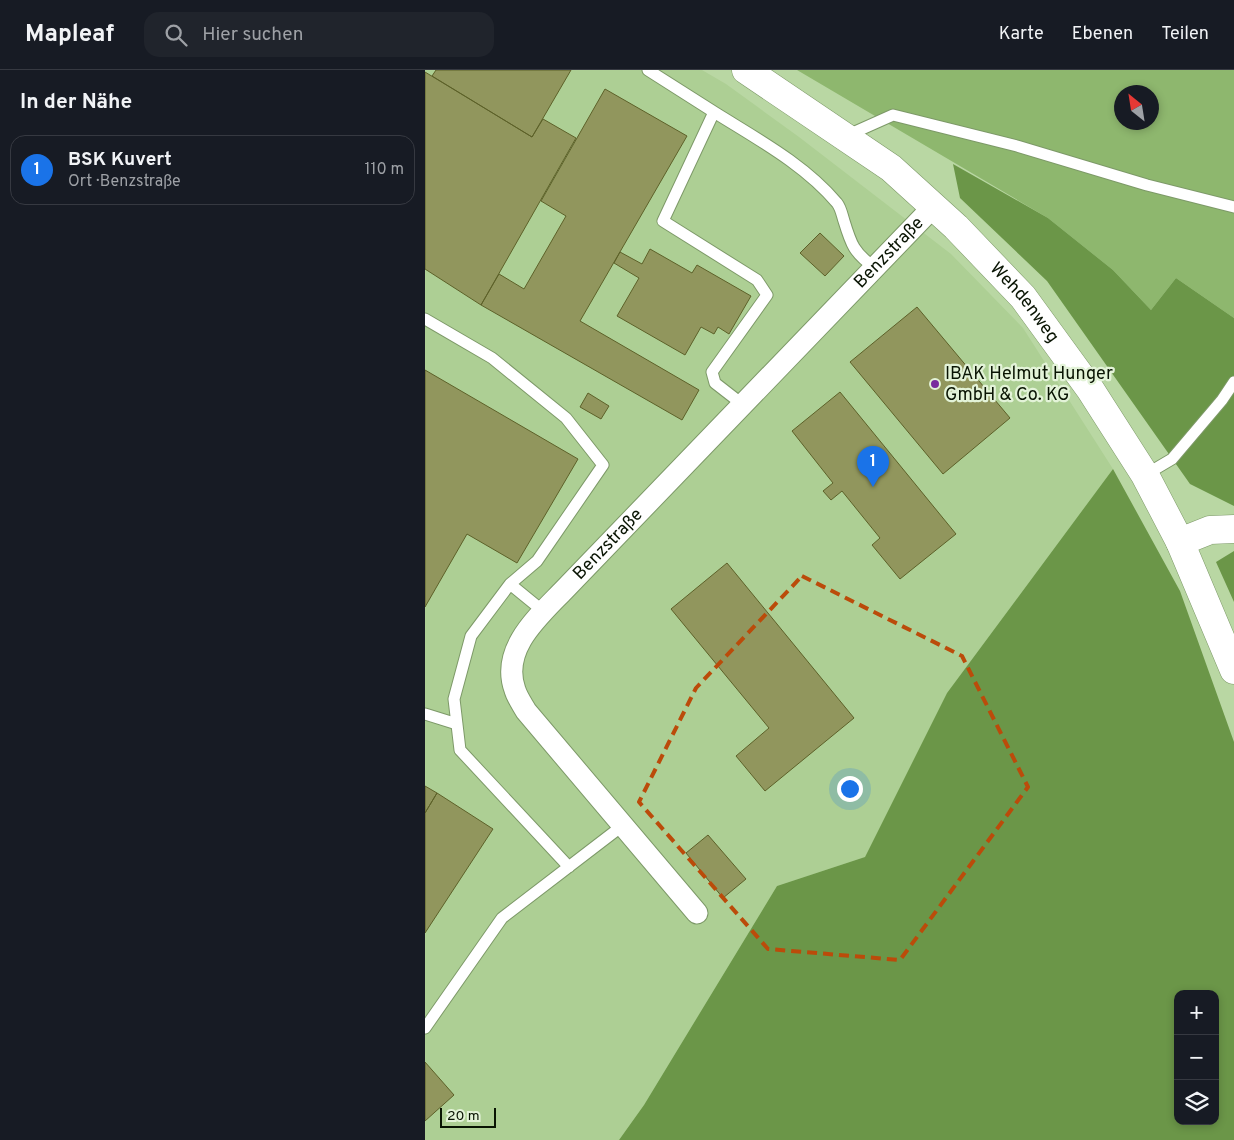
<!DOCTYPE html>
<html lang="de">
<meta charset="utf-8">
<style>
:root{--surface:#171b24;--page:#20242c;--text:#f1f3f6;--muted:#9ea1a6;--line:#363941;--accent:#1a73e8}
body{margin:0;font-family:Overpass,sans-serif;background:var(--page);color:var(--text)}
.controls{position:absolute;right:15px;bottom:15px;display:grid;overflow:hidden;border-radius:10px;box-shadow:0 2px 8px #0003}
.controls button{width:45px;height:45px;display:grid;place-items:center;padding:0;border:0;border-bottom:1px solid var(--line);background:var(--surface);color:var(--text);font:25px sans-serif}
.compass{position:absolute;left:689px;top:15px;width:45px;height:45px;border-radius:50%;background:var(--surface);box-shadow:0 2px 8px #0003;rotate:330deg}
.scale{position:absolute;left:15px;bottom:12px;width:56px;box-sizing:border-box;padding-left:5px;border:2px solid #091403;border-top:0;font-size:14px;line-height:18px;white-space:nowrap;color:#091403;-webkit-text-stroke:4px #e3f3d8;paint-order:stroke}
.you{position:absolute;left:424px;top:718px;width:18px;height:18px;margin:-12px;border:4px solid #fff;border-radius:50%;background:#1a73e8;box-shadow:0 0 0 8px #1a73e833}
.badge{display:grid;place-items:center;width:32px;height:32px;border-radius:50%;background:var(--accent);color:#fff;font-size:16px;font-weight:700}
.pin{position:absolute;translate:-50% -41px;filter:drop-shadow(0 1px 2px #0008)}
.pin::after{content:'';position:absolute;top:26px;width:18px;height:15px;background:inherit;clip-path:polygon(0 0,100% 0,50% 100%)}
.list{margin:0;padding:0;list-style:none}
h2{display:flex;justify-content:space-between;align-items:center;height:65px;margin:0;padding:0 20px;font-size:21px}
h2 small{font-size:16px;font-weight:400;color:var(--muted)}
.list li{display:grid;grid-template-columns:32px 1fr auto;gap:15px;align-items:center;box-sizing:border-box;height:70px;margin:0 10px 10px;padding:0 10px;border:1px solid var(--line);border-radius:15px}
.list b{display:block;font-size:19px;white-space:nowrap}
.list p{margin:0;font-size:16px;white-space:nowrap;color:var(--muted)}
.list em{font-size:16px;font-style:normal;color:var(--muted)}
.icon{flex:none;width:28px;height:28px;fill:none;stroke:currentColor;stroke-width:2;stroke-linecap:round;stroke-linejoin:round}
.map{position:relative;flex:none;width:809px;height:1070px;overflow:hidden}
header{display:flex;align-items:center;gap:30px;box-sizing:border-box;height:70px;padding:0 25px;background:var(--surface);border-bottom:1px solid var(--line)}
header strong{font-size:24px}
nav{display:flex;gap:28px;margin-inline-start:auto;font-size:18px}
.search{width:350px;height:45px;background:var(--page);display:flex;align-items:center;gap:12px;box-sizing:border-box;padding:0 18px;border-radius:15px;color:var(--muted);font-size:19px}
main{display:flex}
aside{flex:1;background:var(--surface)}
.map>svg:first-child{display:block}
.built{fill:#adcf94}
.green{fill:#8eb76e;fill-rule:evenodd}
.forest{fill:#6b9648;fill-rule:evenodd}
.building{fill:#91965d;stroke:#5d6129}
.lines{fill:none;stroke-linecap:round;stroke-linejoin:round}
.lane-casing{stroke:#7d9968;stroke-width:13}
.street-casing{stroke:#7d9968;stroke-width:23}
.secondary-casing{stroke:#7d9968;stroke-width:29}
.lane{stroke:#fff;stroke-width:11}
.street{stroke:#fff;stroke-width:21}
.secondary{stroke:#fff;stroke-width:28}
.marked{fill:none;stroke:#bb4b0a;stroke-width:4;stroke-dasharray:10 6;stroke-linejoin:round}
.poi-dot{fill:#792c9e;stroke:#e3f3d8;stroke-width:2}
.labels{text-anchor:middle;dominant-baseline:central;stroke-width:4.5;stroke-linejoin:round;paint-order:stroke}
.street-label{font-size:18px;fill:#091403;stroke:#e3f3d8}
.poi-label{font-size:18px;fill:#091403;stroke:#e3f3d8;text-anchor:start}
</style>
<header>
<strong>Mapleaf</strong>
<div class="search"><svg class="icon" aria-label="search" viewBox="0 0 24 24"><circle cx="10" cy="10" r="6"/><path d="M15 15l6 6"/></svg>Hier suchen</div>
<nav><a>Karte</a><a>Ebenen</a><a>Teilen</a></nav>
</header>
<main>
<aside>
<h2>In der Nähe<small></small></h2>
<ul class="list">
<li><span class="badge">1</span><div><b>BSK Kuvert</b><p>Ort · Benzstraße</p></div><em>110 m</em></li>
</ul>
</aside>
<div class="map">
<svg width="809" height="1070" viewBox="0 0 809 1070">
<rect width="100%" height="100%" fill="#b9d7a3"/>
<path class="built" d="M0 0H277L301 14 374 67 526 184 598 258 688 399 522 623 440 787 352 816 219 1035 194 1070H0Z"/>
<path class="green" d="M372 0H809V248L751 208 726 240 688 200 623 148ZM696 22H726V52H696Z"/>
<path class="forest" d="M528 94 623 148 688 200 726 240 751 208 809 248V436L765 414 622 211 535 128Z
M688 399 755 521 809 672V1070H194L219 1035 352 816 440 787 522 623ZM753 924H790V1051H753Z
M809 481V532L791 492Z"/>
<path class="building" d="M11 0H146L107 67 7 6Z
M0 2 107 67 118 49 151 68 56 235 0 199Z
M180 19 262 66 155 251 274 320 257 350 56 235 74 204 99 219 141 146 116 131Z
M395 163 419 186 400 206 375 183Z
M225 179 267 203 272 195 326 226 304 264 293 257 289 264 276 257 260 285 192 246 214 208 189 193 195 182 217 194Z
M492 237 585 348 518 404 425 292Z
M0 300 153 389 92 493 42 464 0 537Z
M415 322 531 464 475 509 447 475 455 468 417 421 406 430 398 421 408 413 367 361Z
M163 323 184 336 176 349 155 337Z
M302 493 429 648 340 721 311 686 344 658 246 539Z
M0 716 12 723 0 743Z
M12 723 68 759 0 863V743Z
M283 765 321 809 298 828 261 783Z
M0 992 29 1025 0 1051Z"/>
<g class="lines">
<g class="lane-casing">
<path id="lane" d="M223 0 289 42
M421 66 468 45 592 76 722 115 809 137
M0 249 67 288 141 348 178 395 112 491 85 514 46 566 29 629 35 680 144 797
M317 334 290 313 287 302 342 225 332 210 238 151 289 42C332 69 379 94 412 133 416 138 417 145 419 151 426 174 429 183 449 197
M720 405 747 389 797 330 809 312
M85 514 118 541
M0 644 32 654
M0 958 77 848 197 756"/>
</g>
<g class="street-casing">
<g id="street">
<path id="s1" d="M272 843 101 641C97 634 92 627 90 620 75 579 114 546 139 520L509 136"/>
</g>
</g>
<g class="secondary-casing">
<g id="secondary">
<path id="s2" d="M321 0 466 98 531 157 598 227 665 319 720 405 755 472 809 600"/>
<path d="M755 472 785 460 809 459"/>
</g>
</g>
<use href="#lane" class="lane"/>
<use href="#street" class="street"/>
<use href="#secondary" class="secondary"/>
</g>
<path class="marked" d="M377 506 537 586 603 717 475 890 343 879 214 732 271 618Z"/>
<circle class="poi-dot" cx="510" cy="314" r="5"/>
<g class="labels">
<g class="street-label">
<text stroke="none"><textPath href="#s1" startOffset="875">Benzstraße</textPath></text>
<text stroke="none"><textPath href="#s2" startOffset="365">Wehdenweg</textPath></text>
<text stroke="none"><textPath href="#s1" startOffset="470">Benzstraße</textPath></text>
</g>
<g class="poi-label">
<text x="520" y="304">IBAK Helmut Hunger<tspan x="520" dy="21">GmbH &amp; Co. KG</tspan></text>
</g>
</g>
</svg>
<div class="controls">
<button>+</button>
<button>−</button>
<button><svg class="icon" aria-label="layers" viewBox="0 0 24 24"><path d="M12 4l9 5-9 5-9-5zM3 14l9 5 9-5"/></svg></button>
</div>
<svg class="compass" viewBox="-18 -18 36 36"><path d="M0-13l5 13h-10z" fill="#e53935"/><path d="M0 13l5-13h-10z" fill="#9ea1a6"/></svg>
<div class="scale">20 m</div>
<div class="you"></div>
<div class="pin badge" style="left:448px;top:417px">1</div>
</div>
</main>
